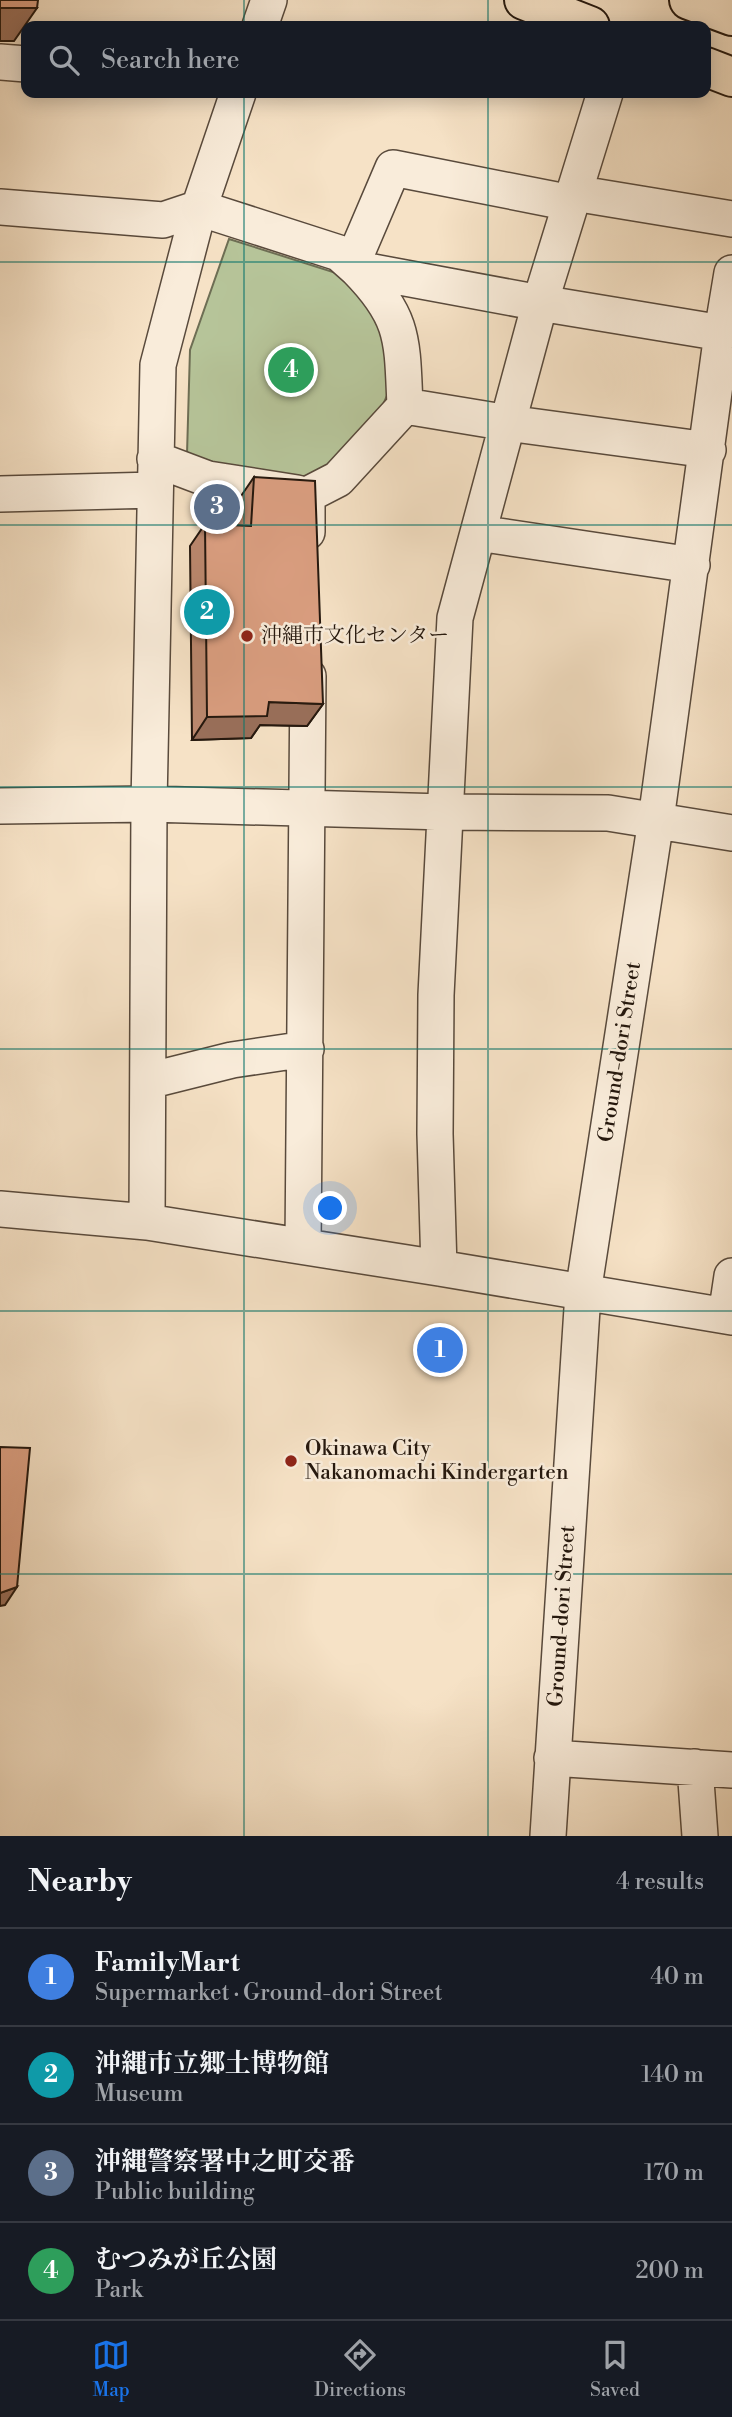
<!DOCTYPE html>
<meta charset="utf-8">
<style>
:root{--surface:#171b24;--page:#242831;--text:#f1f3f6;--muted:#9ea1a6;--line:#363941;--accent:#1a73e8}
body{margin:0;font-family:"Libre Bodoni","Noto Serif JP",serif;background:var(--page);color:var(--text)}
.you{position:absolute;left:331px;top:1209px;width:24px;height:24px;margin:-18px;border:5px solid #fff;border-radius:50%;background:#1a73e8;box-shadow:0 0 0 10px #1a73e833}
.badge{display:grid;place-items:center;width:46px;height:46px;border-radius:50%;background:var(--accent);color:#fff;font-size:23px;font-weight:700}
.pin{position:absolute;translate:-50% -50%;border:4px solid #fff;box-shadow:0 2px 7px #0006}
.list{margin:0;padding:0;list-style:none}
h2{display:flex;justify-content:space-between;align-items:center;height:91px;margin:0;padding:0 28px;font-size:30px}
h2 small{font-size:23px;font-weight:400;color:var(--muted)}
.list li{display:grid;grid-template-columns:46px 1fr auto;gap:21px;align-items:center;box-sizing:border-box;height:98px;padding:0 28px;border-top:2px solid var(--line)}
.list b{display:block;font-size:26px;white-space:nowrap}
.list p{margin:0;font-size:23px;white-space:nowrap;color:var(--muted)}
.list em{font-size:23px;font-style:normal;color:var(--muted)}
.icon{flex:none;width:38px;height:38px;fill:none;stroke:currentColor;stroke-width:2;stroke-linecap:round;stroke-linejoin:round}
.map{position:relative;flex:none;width:732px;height:1836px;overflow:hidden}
.search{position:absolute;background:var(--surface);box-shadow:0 4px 18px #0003;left:21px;right:21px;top:21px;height:77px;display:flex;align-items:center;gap:18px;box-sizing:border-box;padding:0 24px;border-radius:14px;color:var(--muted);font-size:26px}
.sheet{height:483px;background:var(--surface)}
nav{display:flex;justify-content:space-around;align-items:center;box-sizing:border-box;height:98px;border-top:2px solid var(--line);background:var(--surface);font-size:19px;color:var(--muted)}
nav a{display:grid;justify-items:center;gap:4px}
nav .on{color:var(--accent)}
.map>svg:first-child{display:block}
.green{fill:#b6c499;stroke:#6e6e54;stroke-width:2}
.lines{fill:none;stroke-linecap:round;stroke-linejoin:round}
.minor-casing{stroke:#594a3c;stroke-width:38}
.highway-casing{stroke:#25180e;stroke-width:42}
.minor{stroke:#f9ecda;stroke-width:35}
.highway{stroke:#f6e2c6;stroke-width:38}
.wall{fill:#bb886e;stroke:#25180e;stroke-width:2}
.shaded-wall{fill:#996f5a;stroke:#25180e;stroke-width:2}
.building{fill:#da9e80;stroke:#25180e;stroke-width:2}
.grid{fill:none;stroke:#0f766e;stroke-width:2;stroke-opacity:0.55}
.poi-dot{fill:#8f2418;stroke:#f9ecda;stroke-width:2.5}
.labels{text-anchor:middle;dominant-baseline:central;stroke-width:5;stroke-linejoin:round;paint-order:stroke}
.poi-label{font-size:21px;fill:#25180e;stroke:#f9ecda;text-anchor:start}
.street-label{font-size:21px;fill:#25180e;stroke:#f9ecda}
</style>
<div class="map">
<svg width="732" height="1836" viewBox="0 0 732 1836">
<rect width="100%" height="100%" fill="#f6e2c6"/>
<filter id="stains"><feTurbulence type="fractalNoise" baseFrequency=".00286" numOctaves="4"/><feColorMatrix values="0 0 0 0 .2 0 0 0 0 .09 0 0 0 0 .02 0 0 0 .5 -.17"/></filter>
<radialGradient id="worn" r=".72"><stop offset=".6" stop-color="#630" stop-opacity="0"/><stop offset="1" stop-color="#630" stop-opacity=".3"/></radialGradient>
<path class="green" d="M229 239 355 279 375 302 393 382 375 423 338 463 311 476 268 479 187 454 190 350Z"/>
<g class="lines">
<g class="minor-casing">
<path id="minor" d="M260 26 269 0
M0 62 26 64
M574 193 732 219
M0 207 163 220 199 208 339 253 357 269 540 303 722 333
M352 264 393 168 571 203
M357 269C405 318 402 340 405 406L508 423 708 450
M155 459 208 479 297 493
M0 494 155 490
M307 532V495L338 479 405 406
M478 533 692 565
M0 806 149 804 445 812 608 813 732 833
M148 1081 232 1060 306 1049
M0 1209 147 1222 439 1268 732 1317
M147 1222 149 804 158 365 199 208 238 93
M303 1246 308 676
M439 1268 435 1134 436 995 455 618 540 303 605 93
M726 1316 732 1276
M552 1758 732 1770
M695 1767 700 1836
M548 1836 583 1293 656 820 722 333 732 273"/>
</g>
<g class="highway-casing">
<path id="highway" d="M524 0 590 26
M689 0 732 16
M706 67 732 77"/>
</g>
<use href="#minor" class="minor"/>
<use href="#highway" class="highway"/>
</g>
<path class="wall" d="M254 477 323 704 307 726 260 725 251 738 192 740 190 546 205 524 237 525 239 499Z"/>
<path class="shaded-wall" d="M0 8H37L14 41H0Z
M269 702 323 704 307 726 260 725 251 738 192 740 207 717Z
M17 1587 5 1605 0 1606V1593Z"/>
<path class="building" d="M0 0H38L37 8H0Z
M254 477 315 481 323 704 269 702 267 716 207 717 205 524 251 526Z
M0 1447 30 1448 17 1587 0 1593Z"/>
<path class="grid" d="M244 0V26M488 0V26M244 93V1836M488 93V1836M0 262H732M0 525H732M0 787H732M0 1049H732M0 1311H732M0 1574H732"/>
<g class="poi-dot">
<circle cx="247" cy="636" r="7"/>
<circle cx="291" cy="1461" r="7"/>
</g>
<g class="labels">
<g class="poi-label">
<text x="261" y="636">沖縄市文化センター</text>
<text x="305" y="1449">Okinawa City<tspan x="305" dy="24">Nakanomachi Kindergarten</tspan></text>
</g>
<g class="street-label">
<text transform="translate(620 1052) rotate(-81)">Ground-dori Street</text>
<text transform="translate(562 1616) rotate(-86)">Ground-dori Street</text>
</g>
</g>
<rect width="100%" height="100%" filter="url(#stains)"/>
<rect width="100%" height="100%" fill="url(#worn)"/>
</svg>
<div class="you"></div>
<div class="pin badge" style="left:440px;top:1350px;background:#3f7fe0">1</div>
<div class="pin badge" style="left:207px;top:612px;background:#0f9aa8">2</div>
<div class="pin badge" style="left:217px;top:507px;background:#5c6f8a">3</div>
<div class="pin badge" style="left:291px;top:370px;background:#2e9e5b">4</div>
<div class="search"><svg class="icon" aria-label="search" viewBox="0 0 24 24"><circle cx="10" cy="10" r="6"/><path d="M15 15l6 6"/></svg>Search here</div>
</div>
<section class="sheet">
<h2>Nearby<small>4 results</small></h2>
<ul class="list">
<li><span class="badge" style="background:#3f7fe0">1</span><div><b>FamilyMart</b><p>Supermarket · Ground-dori Street</p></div><em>40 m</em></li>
<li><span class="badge" style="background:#0f9aa8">2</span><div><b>沖縄市立郷土博物館</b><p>Museum</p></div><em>140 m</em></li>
<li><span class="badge" style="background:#5c6f8a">3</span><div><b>沖縄警察署中之町交番</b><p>Public building</p></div><em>170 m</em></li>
<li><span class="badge" style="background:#2e9e5b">4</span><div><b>むつみが丘公園</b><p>Park</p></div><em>200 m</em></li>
</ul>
</section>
<nav>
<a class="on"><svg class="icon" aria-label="map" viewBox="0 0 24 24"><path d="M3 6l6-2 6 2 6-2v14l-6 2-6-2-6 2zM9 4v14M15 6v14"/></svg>Map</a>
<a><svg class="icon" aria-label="directions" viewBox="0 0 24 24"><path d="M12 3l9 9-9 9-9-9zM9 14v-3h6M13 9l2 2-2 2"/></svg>Directions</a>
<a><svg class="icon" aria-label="saved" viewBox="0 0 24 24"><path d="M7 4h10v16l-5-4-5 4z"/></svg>Saved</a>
</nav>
